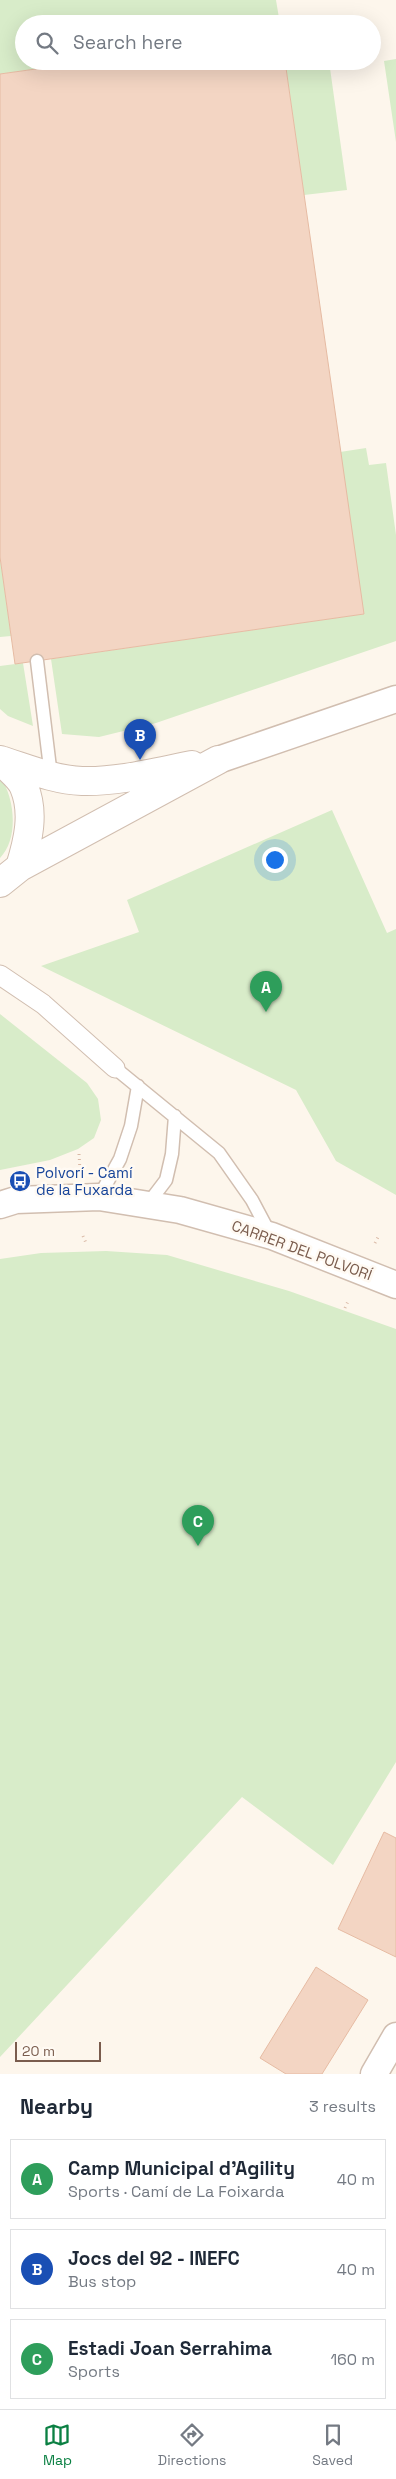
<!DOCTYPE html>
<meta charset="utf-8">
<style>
:root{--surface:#fff;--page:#f6f6f7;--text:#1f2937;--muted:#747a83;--line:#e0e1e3;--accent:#0b8043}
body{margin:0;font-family:"Space Grotesk",sans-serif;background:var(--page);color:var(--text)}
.scale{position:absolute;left:15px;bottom:12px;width:86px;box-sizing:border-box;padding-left:5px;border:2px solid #7a5c4d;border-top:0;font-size:14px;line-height:18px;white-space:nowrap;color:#7a5c4d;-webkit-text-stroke:4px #fffaf3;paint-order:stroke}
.you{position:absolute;left:274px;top:859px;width:18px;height:18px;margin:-12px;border:4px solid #fff;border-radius:50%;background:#1a73e8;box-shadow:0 0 0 8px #1a73e833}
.badge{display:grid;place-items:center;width:32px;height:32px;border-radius:50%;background:var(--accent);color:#fff;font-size:16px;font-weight:700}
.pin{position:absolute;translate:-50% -41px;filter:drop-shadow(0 1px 2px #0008)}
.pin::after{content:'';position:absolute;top:26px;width:18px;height:15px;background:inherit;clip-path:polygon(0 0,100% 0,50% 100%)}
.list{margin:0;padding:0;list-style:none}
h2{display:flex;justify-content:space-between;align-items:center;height:65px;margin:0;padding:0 20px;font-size:21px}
h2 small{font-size:16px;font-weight:400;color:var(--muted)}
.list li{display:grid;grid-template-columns:32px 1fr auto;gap:15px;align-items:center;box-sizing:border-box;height:80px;margin:0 10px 10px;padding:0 10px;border:1px solid var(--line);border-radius:0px}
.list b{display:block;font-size:19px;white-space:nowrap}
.list p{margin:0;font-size:16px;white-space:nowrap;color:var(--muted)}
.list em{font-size:16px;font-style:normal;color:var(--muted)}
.icon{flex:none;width:28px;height:28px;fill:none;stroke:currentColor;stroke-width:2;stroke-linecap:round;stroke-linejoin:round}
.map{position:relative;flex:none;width:396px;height:2074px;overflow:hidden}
.search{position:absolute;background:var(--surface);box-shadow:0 5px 20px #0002;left:15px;right:15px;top:15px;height:55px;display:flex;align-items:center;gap:12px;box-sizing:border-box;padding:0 18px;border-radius:28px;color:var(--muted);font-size:19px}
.sheet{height:335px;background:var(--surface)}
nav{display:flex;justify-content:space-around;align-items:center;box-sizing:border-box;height:70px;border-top:1px solid var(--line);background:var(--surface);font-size:14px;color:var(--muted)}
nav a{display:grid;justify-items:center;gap:2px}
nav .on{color:var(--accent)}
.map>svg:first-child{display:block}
.green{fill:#d8ecc9}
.building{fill:#f3d5c3;stroke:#e6bba3}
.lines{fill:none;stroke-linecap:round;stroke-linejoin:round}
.service-casing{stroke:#d1beb0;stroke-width:15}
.pedestrian-casing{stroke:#d1beb0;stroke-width:21}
.minor-casing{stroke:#d1beb0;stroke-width:29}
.tertiary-casing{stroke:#d1beb0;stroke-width:30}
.path{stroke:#d9b8a5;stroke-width:3;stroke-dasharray:1 4;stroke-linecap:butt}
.service{stroke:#fff;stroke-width:12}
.pedestrian{stroke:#fff;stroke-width:19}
.minor{stroke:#fff;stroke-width:26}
.tertiary{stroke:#fff;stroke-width:28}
.labels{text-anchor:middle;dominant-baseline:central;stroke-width:5;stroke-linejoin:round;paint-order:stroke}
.transit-label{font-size:15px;fill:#164399;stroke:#fffaf3;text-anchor:start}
.street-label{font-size:15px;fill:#7a5c4d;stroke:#fffaf3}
</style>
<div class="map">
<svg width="396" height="2074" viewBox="0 0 396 2074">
<rect width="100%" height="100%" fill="#fdf6ec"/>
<path class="green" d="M0 0H276L280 24H24V61H93L0 74Z
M396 59V142L384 61Z
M285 61H329L347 190 304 195Z
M366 448 369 465 386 463 396 535V641L156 723 99 737 62 734 51 659 363 614 340 452Z
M0 557 11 636 0 637Z
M23 663 33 726 8 716 0 709V666Z
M0 777C15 797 19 839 0 858Z
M332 810 387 933 396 929V1195L336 1161 296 1090 41 966 139 932 127 900Z
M0 1014 87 1083 98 1099 101 1120 94 1138 78 1149 50 1160 0 1170Z
M106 1251 167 1255 289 1291 396 1329V1762L333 1865 242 1797 0 2057V1259L41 1253Z"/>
<path class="building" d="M93 61H285L364 614 15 664 0 557V74Z
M384 1832 396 1838V1957L338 1929Z
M316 1967 368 2000 322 2074H286L260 2058Z"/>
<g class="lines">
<g class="service-casing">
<path id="service" d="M37 661 51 776
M115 1068 219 1153 252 1200 270 1234
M99 1197 120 1159 131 1126 138 1086
M147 1205 166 1180 172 1154 175 1116"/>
</g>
<g class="pedestrian-casing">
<path id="pedestrian" d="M0 975 43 1004 115 1068"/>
</g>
<g class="minor-casing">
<path id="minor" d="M218 760 396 699
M0 1205 16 1200 99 1197 180 1210 272 1236 396 1285
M374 2074 396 2036"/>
</g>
<g class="tertiary-casing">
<path id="tertiary" d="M0 760C26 768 54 780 82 781 118 782 156 772 192 765
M0 760C7 768 20 777 24 787 35 813 28 841 20 867
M0 883 20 867 218 760"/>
</g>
<path class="path" d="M79 1154 80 1170
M83 1236 86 1243
M375 1243 378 1237
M345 1308 349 1299"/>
<use href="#service" class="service"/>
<use href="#pedestrian" class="pedestrian"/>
<use href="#minor" class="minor"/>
<use href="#tertiary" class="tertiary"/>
</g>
<defs>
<g id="bus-disc" transform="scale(1.125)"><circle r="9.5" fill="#1a4fb4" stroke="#fffaf3"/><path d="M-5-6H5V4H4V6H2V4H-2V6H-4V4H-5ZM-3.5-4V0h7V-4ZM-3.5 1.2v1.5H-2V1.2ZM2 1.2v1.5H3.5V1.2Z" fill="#fff"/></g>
</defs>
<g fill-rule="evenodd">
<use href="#bus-disc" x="20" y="1181"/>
</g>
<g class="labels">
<g class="transit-label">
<text x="36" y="1172">Polvorí - Camí<tspan x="36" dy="17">de la Fuxarda</tspan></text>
</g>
<g class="street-label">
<text transform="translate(302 1250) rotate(20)">CARRER DEL POLVORÍ</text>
</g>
</g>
</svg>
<div class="scale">20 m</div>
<div class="you"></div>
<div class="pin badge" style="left:266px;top:1012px;background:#2e9e5b">A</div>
<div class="pin badge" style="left:140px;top:760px;background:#1a4fb4">B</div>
<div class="pin badge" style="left:198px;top:1546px;background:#2e9e5b">C</div>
<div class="search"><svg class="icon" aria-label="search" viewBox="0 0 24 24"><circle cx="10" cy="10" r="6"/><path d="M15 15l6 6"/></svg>Search here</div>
</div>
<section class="sheet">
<h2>Nearby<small>3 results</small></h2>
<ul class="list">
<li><span class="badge" style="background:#2e9e5b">A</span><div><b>Camp Municipal d'Agility</b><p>Sports · Camí de La Foixarda</p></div><em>40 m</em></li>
<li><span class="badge" style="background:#1a4fb4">B</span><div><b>Jocs del 92 - INEFC</b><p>Bus stop</p></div><em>40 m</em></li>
<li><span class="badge" style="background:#2e9e5b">C</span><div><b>Estadi Joan Serrahima</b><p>Sports</p></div><em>160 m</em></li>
</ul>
</section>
<nav>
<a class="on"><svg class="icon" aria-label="map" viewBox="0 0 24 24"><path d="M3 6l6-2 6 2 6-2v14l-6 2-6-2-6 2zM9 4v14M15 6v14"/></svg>Map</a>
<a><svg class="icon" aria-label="directions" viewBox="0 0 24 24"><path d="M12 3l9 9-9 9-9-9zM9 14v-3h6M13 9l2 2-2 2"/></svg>Directions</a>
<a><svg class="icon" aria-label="saved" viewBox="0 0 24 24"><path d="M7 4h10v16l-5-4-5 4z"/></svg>Saved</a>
</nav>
